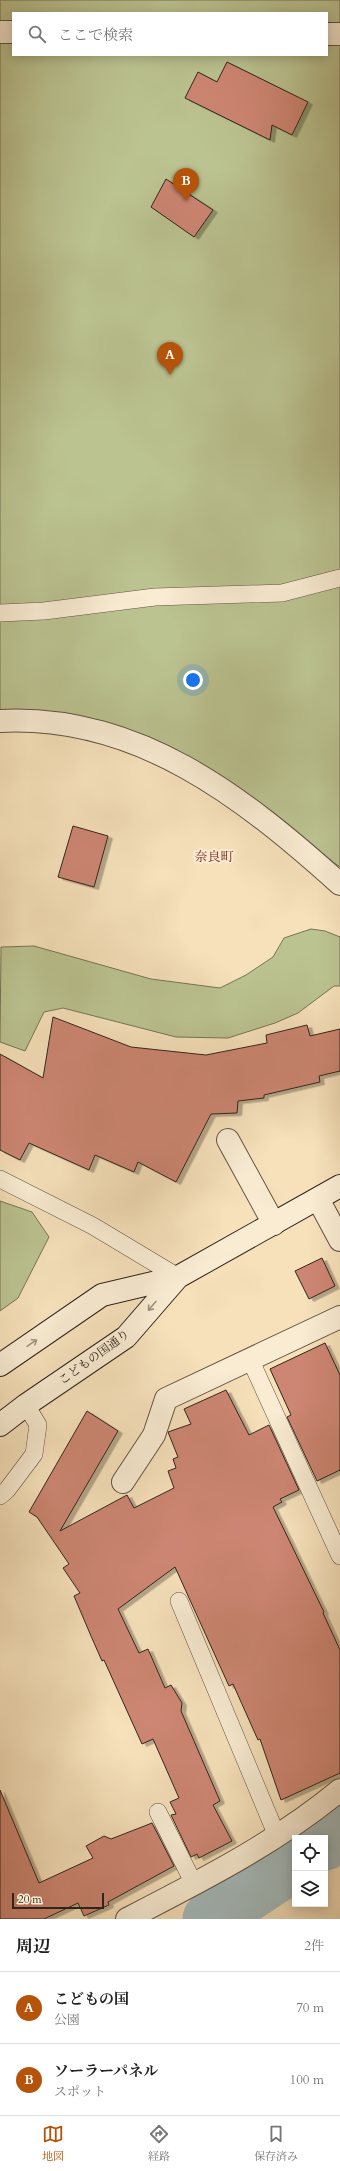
<!DOCTYPE html>
<html lang="ja">
<meta charset="utf-8">
<style>
:root{--surface:#fff;--page:#f6f6f6;--text:#222;--muted:#767676;--line:#e0e0e0;--accent:#b45309}
body{margin:0;font-family:Cardo,"Noto Serif JP",serif;background:var(--page);color:var(--text)}
.controls{position:absolute;right:12px;bottom:12px;display:grid;overflow:hidden;border-radius:0px;box-shadow:0 2px 10px #0003}
.controls button{width:36px;height:36px;display:grid;place-items:center;padding:0;border:0;border-bottom:1px solid var(--line);background:var(--surface);color:var(--text);font:20px sans-serif}
.scale{position:absolute;left:12px;bottom:10px;width:92px;box-sizing:border-box;padding-left:4px;border:2px solid #32241b;border-top:0;font-size:11px;line-height:14px;white-space:nowrap;color:#32241b;-webkit-text-stroke:3px #f9ecd3;paint-order:stroke}
.you{position:absolute;left:193px;top:680px;width:14px;height:14px;margin:-10px;border:3px solid #fff;border-radius:50%;background:#1a73e8;box-shadow:0 0 0 6px #1a73e833}
.badge{display:grid;place-items:center;width:26px;height:26px;border-radius:50%;background:var(--accent);color:#fff;font-size:13px;font-weight:700}
.pin{position:absolute;translate:-50% -33px;filter:drop-shadow(0 1px 2px #0008)}
.pin::after{content:'';position:absolute;top:21px;width:14px;height:12px;background:inherit;clip-path:polygon(0 0,100% 0,50% 100%)}
.list{margin:0;padding:0;list-style:none}
h2{display:flex;justify-content:space-between;align-items:center;height:52px;margin:0;padding:0 16px;font-size:17px}
h2 small{font-size:13px;font-weight:400;color:var(--muted)}
.list li{display:grid;grid-template-columns:26px 1fr auto;gap:12px;align-items:center;box-sizing:border-box;height:72px;padding:0 16px;border-top:1px solid var(--line)}
.list b{display:block;font-size:15px;white-space:nowrap}
.list p{margin:0;font-size:13px;white-space:nowrap;color:var(--muted)}
.list em{font-size:13px;font-style:normal;color:var(--muted)}
.icon{flex:none;width:22px;height:22px;fill:none;stroke:currentColor;stroke-width:2;stroke-linecap:round;stroke-linejoin:round}
.map{position:relative;flex:none;width:340px;height:1919px;overflow:hidden}
.search{position:absolute;background:var(--surface);box-shadow:0 2px 10px #0003;left:12px;right:12px;top:12px;height:44px;display:flex;align-items:center;gap:10px;box-sizing:border-box;padding:0 14px;border-radius:0px;color:var(--muted);font-size:15px}
.sheet{height:196px;background:var(--surface)}
nav{display:flex;justify-content:space-around;align-items:center;box-sizing:border-box;height:56px;border-top:1px solid var(--line);background:var(--surface);font-size:11px;color:var(--muted)}
nav a{display:grid;justify-items:center;gap:2px}
nav .on{color:var(--accent)}
.map>svg:first-child{display:block}
.green{fill:#bbc391;stroke:#767456;fill-rule:evenodd}
.lines{fill:none;stroke-linecap:round;stroke-linejoin:round}
.river{stroke:#a3babc;stroke-width:55}
.building{fill:#cd8673;stroke:#32241b;filter:url(#shadow)}
.service-casing{stroke:#635343;stroke-width:18}
.pedestrian-casing{stroke:#635343;stroke-width:24}
.minor-casing{stroke:#635343;stroke-width:24}
.tertiary-casing{stroke:#635343;stroke-width:24}
.secondary-casing{stroke:#32241b;stroke-width:24}
.service{stroke:#f9ecd3;stroke-width:17}
.pedestrian{stroke:#f9ecd3;stroke-width:22}
.minor{stroke:#f9ecd3;stroke-width:22}
.tertiary{stroke:#f9ecd3;stroke-width:22}
.secondary{stroke:#f9ecd3;stroke-width:22}
.oneway{stroke:#9f9280}
.labels{text-anchor:middle;dominant-baseline:central;stroke-width:4;stroke-linejoin:round;paint-order:stroke}
.street-label{font-size:12px;fill:#32241b;stroke:#f9ecd3}
.neighbourhood-label{font-size:13px;fill:#7a1f14;stroke:#f9ecd3}
</style>
<div class="map">
<svg width="340" height="1919" viewBox="0 0 340 1919">
<defs>
<filter id="shadow"><feDropShadow dx="4.5" dy="2.5" stdDeviation="0" flood-color="#0004"/></filter>
</defs>
<rect width="100%" height="100%" fill="#f6e1bb"/>
<filter id="stains"><feTurbulence type="fractalNoise" baseFrequency=".005" numOctaves="4"/><feColorMatrix values="0 0 0 0 .2 0 0 0 0 .09 0 0 0 0 .02 0 0 0 .5 -.17"/></filter>
<radialGradient id="worn" r=".72"><stop offset=".6" stop-color="#630" stop-opacity="0"/><stop offset="1" stop-color="#630" stop-opacity=".3"/></radialGradient>
<path class="green" d="M0 0H340V867L232 788 119 730 0 713ZM13 13H327V55H13Z
M311 929 325 931 340 937V986H334L298 1013 275 1023 228 1038 176 1037 63 1008 44 1012 25 1051 0 1042 1 947 34 946 151 979 220 988 246 975 273 957 284 938Z
M0 1201 32 1212 49 1237 18 1298 0 1311Z"/>
<g class="lines">
<path class="river" d="M325 1843 340 1833
M210 1919 295 1863"/>
</g>
<path class="building" d="M227 62 308 102 292 135 272 125 270 140 185 98 198 72 217 82Z
M166 179 213 210 194 237 151 207Z
M73 826 108 836 94 887 58 877Z
M53 1017 131 1047 206 1055 267 1043 266 1035 307 1025 310 1036 340 1029V1071L319 1076 320 1082 264 1095V1098L238 1101 237 1113 211 1114 176 1182 138 1162 134 1172 95 1155 89 1170 29 1143 20 1160 0 1150V1054L43 1078Z
M322 1258 335 1286 309 1299 295 1271Z
M325 1343 340 1375V1470L317 1481 287 1417 291 1415 270 1369Z
M226 1390 249 1435 269 1425 299 1490 280 1499 282 1502 273 1507 324 1612 323 1613 340 1650V1773L281 1800 260 1739 258 1740 233 1684 229 1686 175 1567 118 1609 139 1653 148 1649 165 1688 171 1685 182 1703 181 1711 220 1801 213 1805 232 1841 199 1858 197 1854 191 1857 171 1815 176 1814 170 1802 179 1798 153 1739 142 1744 104 1660 102 1661 91 1636 74 1596 80 1593 63 1568 69 1564 37 1517 29 1512 87 1411 118 1431 60 1531 127 1495 134 1508 174 1488 168 1471 176 1468 173 1459 178 1457 168 1432 191 1424 184 1409Z
M0 1790 39 1883 93 1858 86 1846 104 1836 111 1839 152 1823 174 1866 108 1902 109 1905 84 1916 78 1903 44 1919H0Z"/>
<g class="lines">
<g class="service-casing">
<path id="service" d="M0 613 44 611 155 597 282 593 340 578
M0 1179 93 1226 178 1277
M250 1359 340 1556
M0 1496 7 1490 34 1454 38 1425 26 1405
M179 1601 277 1836
M158 1812 194 1884"/>
</g>
<g class="pedestrian-casing">
<path id="pedestrian" d="M0 32H13
M327 34H340"/>
</g>
<g class="minor-casing">
<path id="minor" d="M0 721C138 714 243 797 340 884
M228 1140 274 1224
M318 1199 340 1240
M123 1482 154 1435 166 1399 340 1317"/>
</g>
<g class="tertiary-casing">
<path id="tertiary" d="M127 1919C201 1881 276 1843 340 1790"/>
</g>
<g class="secondary-casing">
<path id="secondary" d="M0 1365 102 1295 178 1277 340 1186
M0 1425 26 1405 126 1337 178 1277"/>
</g>
<use href="#service" class="service"/>
<use href="#pedestrian" class="pedestrian"/>
<use href="#minor" class="minor"/>
<use href="#tertiary" class="tertiary"/>
<use href="#secondary" class="secondary"/>
</g>
<defs><path id="oneway-shaft" d="M-6 0H5M1.5-3L5.5 0L1.5 3" fill="none" stroke-width="1.6" stroke-linecap="round" stroke-linejoin="round"/></defs>
<g class="oneway">
<use href="#oneway-shaft" transform="translate(152 1306) rotate(131)"/>
<use href="#oneway-shaft" transform="translate(32 1343) rotate(-34)"/>
</g>
<g class="labels">
<g class="street-label">
<text transform="translate(94 1357) rotate(-36)">こどもの国通り</text>
</g>
<g class="neighbourhood-label">
<text x="214" y="857">奈良町</text>
</g>
</g>
<rect width="100%" height="100%" filter="url(#stains)"/>
<rect width="100%" height="100%" fill="url(#worn)"/>
</svg>
<div class="controls">
<button><svg class="icon" aria-label="locate" viewBox="0 0 24 24"><circle cx="12" cy="12" r="6"/><path d="M12 2v4M12 18v4M2 12h4M18 12h4"/></svg></button>
<button><svg class="icon" aria-label="layers" viewBox="0 0 24 24"><path d="M12 4l9 5-9 5-9-5zM3 14l9 5 9-5"/></svg></button>
</div>
<div class="scale">20 m</div>
<div class="you"></div>
<div class="pin badge" style="left:170px;top:375px">A</div>
<div class="pin badge" style="left:186px;top:201px">B</div>
<div class="search"><svg class="icon" aria-label="search" viewBox="0 0 24 24"><circle cx="10" cy="10" r="6"/><path d="M15 15l6 6"/></svg>ここで検索</div>
</div>
<section class="sheet">
<h2>周辺<small>2件</small></h2>
<ul class="list">
<li><span class="badge">A</span><div><b>こどもの国</b><p>公園</p></div><em>70 m</em></li>
<li><span class="badge">B</span><div><b>ソーラーパネル</b><p>スポット</p></div><em>100 m</em></li>
</ul>
</section>
<nav>
<a class="on"><svg class="icon" aria-label="map" viewBox="0 0 24 24"><path d="M3 6l6-2 6 2 6-2v14l-6 2-6-2-6 2zM9 4v14M15 6v14"/></svg>地図</a>
<a><svg class="icon" aria-label="directions" viewBox="0 0 24 24"><path d="M12 3l9 9-9 9-9-9zM9 14v-3h6M13 9l2 2-2 2"/></svg>経路</a>
<a><svg class="icon" aria-label="saved" viewBox="0 0 24 24"><path d="M7 4h10v16l-5-4-5 4z"/></svg>保存済み</a>
</nav>
